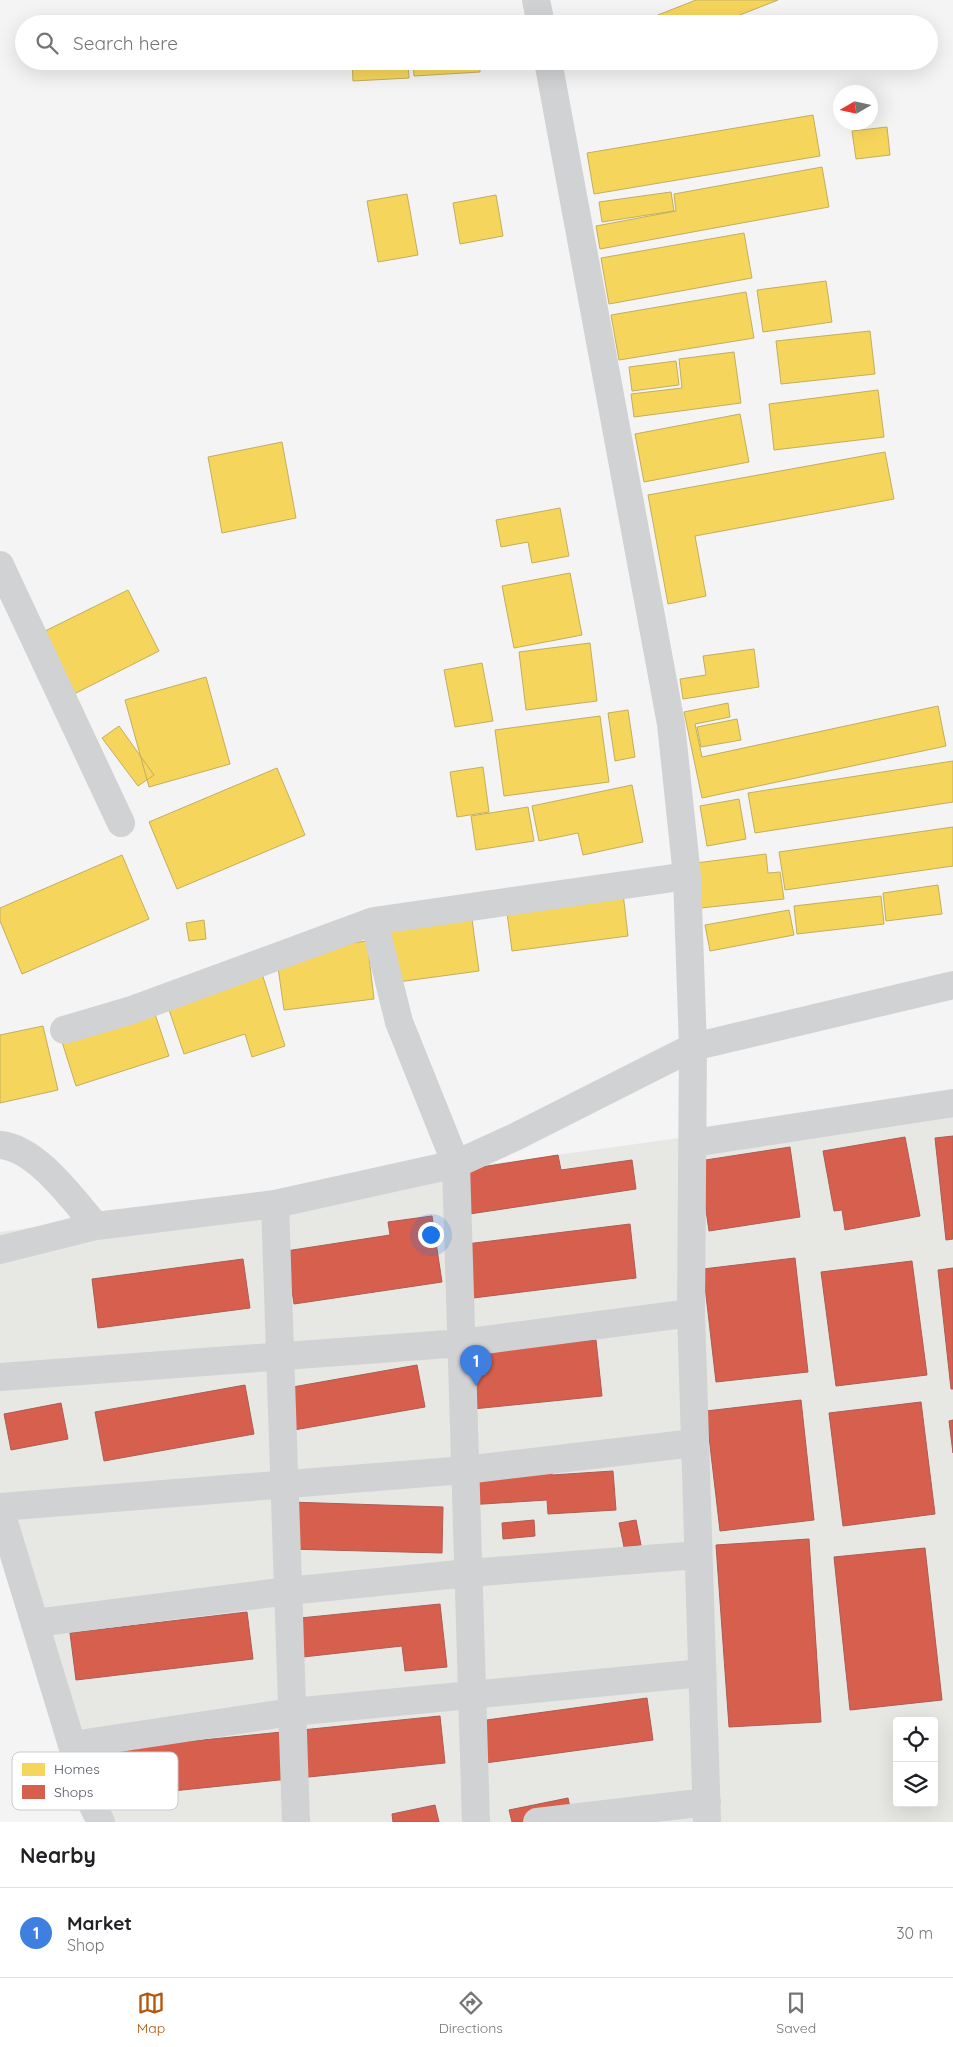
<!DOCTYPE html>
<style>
:root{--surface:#fff;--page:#f6f6f6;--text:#202124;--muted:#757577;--line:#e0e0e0;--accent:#b45309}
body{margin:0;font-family:Quicksand,sans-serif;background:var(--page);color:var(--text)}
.controls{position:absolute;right:15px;bottom:15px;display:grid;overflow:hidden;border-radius:5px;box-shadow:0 5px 20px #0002}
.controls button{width:45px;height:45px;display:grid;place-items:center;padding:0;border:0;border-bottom:1px solid var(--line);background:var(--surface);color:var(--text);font:25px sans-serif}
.compass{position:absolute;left:833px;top:85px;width:45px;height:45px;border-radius:50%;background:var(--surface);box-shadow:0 5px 20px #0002;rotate:261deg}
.you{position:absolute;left:430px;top:1234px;width:18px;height:18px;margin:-12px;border:4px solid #fff;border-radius:50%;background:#1a73e8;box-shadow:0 0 0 8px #1a73e833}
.badge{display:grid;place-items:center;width:32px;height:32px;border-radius:50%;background:var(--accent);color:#fff;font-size:16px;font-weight:700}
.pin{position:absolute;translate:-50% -41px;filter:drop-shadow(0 1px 2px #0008)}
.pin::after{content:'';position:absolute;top:26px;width:18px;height:15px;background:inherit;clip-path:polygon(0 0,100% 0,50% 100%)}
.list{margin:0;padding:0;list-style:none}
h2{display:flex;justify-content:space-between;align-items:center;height:65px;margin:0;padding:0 20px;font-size:21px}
h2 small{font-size:16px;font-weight:400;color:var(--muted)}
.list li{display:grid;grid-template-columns:32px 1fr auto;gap:15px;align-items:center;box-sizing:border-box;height:90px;padding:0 20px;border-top:1px solid var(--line)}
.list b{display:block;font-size:19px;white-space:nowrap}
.list p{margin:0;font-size:16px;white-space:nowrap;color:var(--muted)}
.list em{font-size:16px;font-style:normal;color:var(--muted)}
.icon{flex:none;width:28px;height:28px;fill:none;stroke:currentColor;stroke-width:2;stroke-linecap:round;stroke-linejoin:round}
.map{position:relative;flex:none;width:953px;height:1822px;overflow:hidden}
.search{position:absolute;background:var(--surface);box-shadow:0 5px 20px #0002;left:15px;right:15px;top:15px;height:55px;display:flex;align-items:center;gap:12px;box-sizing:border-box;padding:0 18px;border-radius:28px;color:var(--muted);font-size:19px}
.sheet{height:155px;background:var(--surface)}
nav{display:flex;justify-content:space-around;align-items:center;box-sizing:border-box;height:70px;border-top:1px solid var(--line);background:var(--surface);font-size:14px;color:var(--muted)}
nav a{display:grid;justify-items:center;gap:2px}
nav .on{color:var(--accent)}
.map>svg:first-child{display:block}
.commercial{fill:#e7e7e3;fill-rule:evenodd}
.homes{fill:#f6d55c;stroke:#c3ae5d}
.shops{fill:#d6604d;stroke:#ad5c52}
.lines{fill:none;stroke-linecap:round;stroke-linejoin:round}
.minor{stroke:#d0d2d4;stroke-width:28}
.key{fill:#fff;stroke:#c9cbcf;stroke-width:1}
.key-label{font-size:14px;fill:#4c535f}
</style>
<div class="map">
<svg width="953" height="1822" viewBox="0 0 953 1822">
<rect width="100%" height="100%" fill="#f4f4f4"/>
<path class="commercial" d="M953 1100V1822H87L0 1541V1232ZM897 1721H934V1803H897Z"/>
<path class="homes" d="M696 0H778L717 24H635Z
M823 16 825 24H790Z
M477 22 478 24H443Z
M352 61H408L409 78 353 81Z
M413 61H480V72L414 76Z
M813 115 820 156 594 194 587 153Z
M887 127 890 155 856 159 852 131Z
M822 167 829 207 600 249 596 226 676 211 674 194Z
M671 192 674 211 602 222 599 202Z
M407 194 418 255 378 262 367 201Z
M496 195 503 236 460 244 453 203Z
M744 233 752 278 609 304 601 258Z
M826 281 832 322 763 332 757 290Z
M746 292 754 338 619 360 611 315Z
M870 331 875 374 781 384 776 341Z
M734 352 741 403 634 417 631 394 682 388 679 359Z
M676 361 679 385 632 391 629 367Z
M878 390 884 437 774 450 769 404Z
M740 414 749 462 644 482 635 434Z
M282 442 296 518 222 533 208 457Z
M885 452 894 499 695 536 706 596 668 604 648 495Z
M560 508 569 556 532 563 528 542 501 547 496 520Z
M570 573 582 635 514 648 502 586Z
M128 590 159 651 70 696 39 634Z
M590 643 597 701 526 710 519 652Z
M754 649 759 687 683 699 680 679 706 675 703 656Z
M482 663 493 721 455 727 444 670Z
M206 677 230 764 149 787 125 700Z
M728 703 730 717 695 724 702 757 938 706 946 746 702 798 684 712Z
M628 710 635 757 615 761 608 713Z
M600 716 609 782 504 796 495 730Z
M737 719 741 740 701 747 697 727Z
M119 726 154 775 138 786 102 738Z
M953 761V802L755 833 748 793Z
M483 767 489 812 457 817 450 772Z
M277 768 305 835 177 889 149 822Z
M632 785 643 842 583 855 578 833 539 841 532 806Z
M739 799 746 839 707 846 700 806Z
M528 807 534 841 476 850 471 816Z
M953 827V866L785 890 779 852Z
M766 854 768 873 780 872 784 899 701 908 696 863Z
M122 855 149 919 22 974 0 921V908Z
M621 876 628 936 512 951 504 890Z
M938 885 942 914 886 921 883 893Z
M881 896 884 924 797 934 794 906Z
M789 910 794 935 710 951 705 925Z
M471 912 479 971 390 983 382 924Z
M204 920 206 939 189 941 186 923Z
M367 941 374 999 284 1010 276 953Z
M258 961 285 1046 252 1057 245 1034 184 1054 163 992Z
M149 996 169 1056 76 1086 57 1026Z
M43 1026 58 1090 0 1103V1035Z"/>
<path class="shops" d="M953 1136V1239L946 1240 935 1138Z
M905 1137 920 1216 845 1230 842 1210 834 1211 823 1151Z
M790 1147 800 1217 709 1231 699 1161Z
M558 1155 561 1170 632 1160 636 1189 463 1215 456 1171Z
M432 1216 442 1282 294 1304 286 1251 390 1235 388 1222Z
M630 1224 636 1278 465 1299 458 1245Z
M795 1258 808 1372 716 1382 703 1269Z
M243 1259 250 1308 98 1328 92 1279Z
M912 1261 927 1375 836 1386 821 1272Z
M953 1268V1389H951L938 1270Z
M596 1340 602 1396 463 1410 460 1377 486 1375 484 1351Z
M417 1365 425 1407 294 1430 287 1388Z
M245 1385 254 1434 104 1461 95 1412Z
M801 1400 814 1520 720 1531 706 1411Z
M921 1402 935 1514 843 1526 829 1413Z
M61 1403 68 1439 11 1450 4 1414Z
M953 1420V1453L949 1421Z
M552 1461V1475L613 1471 616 1510 548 1514 547 1500 467 1505 464 1467Z
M289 1502 443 1507 442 1553 288 1549Z
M534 1520 535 1536 503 1539 502 1523Z
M636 1520 641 1545 624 1547 619 1523Z
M809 1539 821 1722 729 1727 716 1545Z
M925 1548 942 1700 850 1710 834 1557Z
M440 1604 447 1667 405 1671 402 1646 294 1658 290 1619Z
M247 1612 253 1659 76 1680 70 1633Z
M647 1698 653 1740 478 1764 472 1722Z
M440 1716 445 1763 143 1794 142 1783 98 1787 94 1751Z
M568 1798 573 1822H512L509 1810Z
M435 1805 439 1822H393L392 1814Z"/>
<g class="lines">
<path class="minor" d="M536 0 541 24
M548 61 671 724 687 876 693 1047 691 1313 707 1822
M0 565 121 823
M374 921 399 1022 456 1164 476 1822
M64 1030 132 1010 374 921 687 876
M693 1143 953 1103
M0 1145C37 1148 73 1200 96 1226
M275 1204 296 1822
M0 1250 96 1226 275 1204 456 1164 515 1137 693 1047 953 985
M0 1377 462 1343 691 1313
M0 1507 465 1470 694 1443
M0 1509 72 1745 90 1800 101 1822
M35 1623 288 1591 469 1573 698 1555
M72 1745 292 1712 702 1673
M537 1822 707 1802"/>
</g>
<rect x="12" y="1752" width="166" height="58" rx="8" class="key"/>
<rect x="22" y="1763" width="23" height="13" fill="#f6d55c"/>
<rect x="22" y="1785" width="23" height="14" fill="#d6604d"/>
<g class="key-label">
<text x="54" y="1774">Homes</text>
<text x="54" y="1797">Shops</text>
</g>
</svg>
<div class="controls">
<button><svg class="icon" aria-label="locate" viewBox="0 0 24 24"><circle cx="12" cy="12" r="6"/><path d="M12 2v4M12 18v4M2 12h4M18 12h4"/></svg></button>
<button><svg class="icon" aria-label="layers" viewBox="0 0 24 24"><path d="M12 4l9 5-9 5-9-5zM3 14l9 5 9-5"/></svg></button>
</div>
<svg class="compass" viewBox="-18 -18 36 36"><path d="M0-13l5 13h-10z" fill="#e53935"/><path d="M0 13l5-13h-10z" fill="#757577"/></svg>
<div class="you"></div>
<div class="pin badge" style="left:476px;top:1386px;background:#3f7fe0">1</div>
<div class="search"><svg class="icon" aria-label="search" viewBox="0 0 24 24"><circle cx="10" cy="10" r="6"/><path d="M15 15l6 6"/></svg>Search here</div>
</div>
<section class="sheet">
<h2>Nearby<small></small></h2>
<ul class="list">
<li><span class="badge" style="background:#3f7fe0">1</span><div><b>Market</b><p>Shop</p></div><em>30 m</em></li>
</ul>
</section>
<nav>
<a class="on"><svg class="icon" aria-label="map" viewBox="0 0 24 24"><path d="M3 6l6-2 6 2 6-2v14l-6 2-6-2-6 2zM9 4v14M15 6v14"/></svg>Map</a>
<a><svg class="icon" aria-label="directions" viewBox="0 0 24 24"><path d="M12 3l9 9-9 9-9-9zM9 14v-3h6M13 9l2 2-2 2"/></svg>Directions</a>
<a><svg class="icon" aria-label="saved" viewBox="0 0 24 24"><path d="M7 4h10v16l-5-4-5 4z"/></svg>Saved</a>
</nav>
